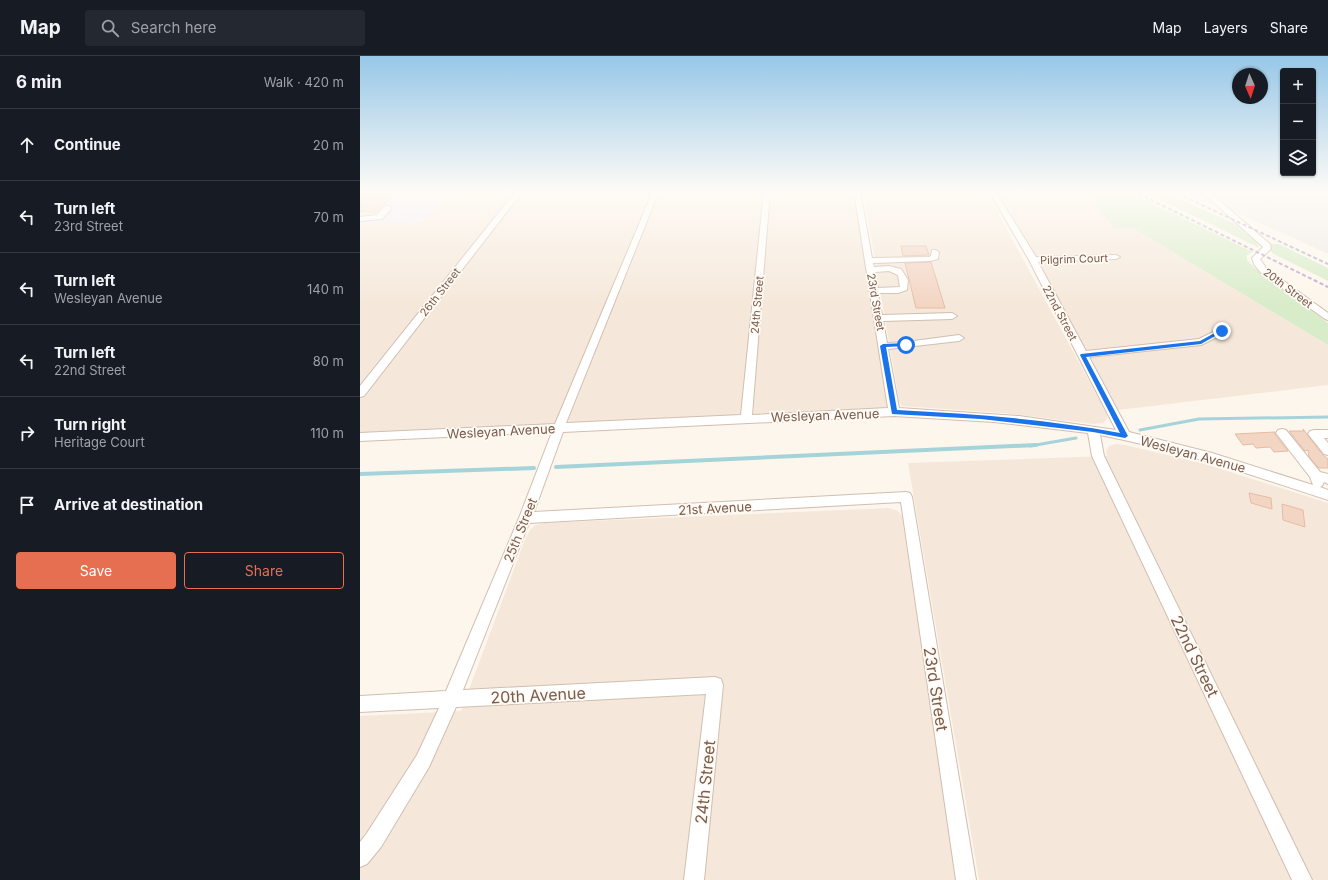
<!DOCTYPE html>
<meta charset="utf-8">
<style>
:root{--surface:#171b24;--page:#242831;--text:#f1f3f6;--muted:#9ea1a6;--line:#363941;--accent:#e76f51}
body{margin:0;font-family:Inter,sans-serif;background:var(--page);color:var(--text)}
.controls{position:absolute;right:12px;top:12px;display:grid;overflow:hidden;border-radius:4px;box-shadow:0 1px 3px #0004}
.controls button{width:36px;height:36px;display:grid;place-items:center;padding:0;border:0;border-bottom:1px solid var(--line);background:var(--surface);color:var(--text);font:20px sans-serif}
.compass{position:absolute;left:872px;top:12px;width:36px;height:36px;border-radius:50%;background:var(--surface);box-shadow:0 1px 3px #0004;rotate:177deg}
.stop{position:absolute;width:12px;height:12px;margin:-9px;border:3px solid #1a73e8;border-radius:50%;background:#fff}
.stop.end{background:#1a73e8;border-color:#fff;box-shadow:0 1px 4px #0008}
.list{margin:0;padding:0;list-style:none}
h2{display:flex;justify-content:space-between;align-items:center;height:52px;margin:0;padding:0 16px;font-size:17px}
h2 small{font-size:13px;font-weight:400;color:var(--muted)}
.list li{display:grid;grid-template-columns:26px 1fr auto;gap:12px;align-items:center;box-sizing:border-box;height:72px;padding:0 16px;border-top:1px solid var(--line)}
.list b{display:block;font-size:15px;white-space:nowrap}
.list p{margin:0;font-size:13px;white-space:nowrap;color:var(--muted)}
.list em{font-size:13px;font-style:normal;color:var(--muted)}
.actions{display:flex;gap:8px;padding:12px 16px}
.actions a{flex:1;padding:9px 0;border:1px solid var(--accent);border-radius:4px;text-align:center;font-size:14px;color:var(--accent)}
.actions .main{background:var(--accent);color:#fff}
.icon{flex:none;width:22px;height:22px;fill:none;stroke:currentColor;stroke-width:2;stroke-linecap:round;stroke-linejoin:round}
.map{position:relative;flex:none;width:968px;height:824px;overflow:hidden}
header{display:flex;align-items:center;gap:24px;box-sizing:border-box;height:56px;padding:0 20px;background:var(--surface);border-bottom:1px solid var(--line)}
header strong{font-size:19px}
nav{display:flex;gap:22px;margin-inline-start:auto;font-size:14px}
.search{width:280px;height:36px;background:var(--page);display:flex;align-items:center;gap:10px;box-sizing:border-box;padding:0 14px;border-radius:4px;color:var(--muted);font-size:15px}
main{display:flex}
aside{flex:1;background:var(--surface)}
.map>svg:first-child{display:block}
.residential{fill:#f5e8da}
.industrial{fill:#efe9e4}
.education{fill:#f3e8fa}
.green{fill:#d8ecc9}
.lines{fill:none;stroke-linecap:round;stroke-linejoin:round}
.stream-far1{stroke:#a5d3da;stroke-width:3}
.stream{stroke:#a5d3da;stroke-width:4}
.building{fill:#f3d5c3;stroke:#e6bba3}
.minor-casing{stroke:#d1beb0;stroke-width:2}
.minor{fill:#fff;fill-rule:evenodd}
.rail{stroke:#b9a8c9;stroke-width:2;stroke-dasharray:4 2.5;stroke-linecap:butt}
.route{fill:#1a73e8}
.labels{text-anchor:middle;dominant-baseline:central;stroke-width:3.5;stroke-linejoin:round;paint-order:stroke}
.far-street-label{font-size:11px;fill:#7a5c4d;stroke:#fffaf3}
.street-label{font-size:13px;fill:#7a5c4d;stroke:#fffaf3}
.near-street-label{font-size:16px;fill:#7a5c4d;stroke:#fffaf3}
</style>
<header>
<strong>Map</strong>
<div class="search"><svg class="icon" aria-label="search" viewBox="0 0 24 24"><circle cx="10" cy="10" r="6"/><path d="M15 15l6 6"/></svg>Search here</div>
<nav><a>Map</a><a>Layers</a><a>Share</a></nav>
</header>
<main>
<aside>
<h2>6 min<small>Walk · 420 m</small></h2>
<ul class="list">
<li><svg class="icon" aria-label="ahead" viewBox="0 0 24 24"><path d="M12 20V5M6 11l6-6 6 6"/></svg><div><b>Continue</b></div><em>20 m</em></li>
<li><svg class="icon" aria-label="left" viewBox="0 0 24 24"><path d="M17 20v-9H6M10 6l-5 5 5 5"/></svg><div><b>Turn left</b><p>23rd Street</p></div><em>70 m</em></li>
<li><svg class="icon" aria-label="left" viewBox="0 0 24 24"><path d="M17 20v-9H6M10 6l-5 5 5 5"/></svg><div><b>Turn left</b><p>Wesleyan Avenue</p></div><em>140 m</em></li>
<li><svg class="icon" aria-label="left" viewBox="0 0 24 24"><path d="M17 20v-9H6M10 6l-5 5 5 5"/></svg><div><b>Turn left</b><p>22nd Street</p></div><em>80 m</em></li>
<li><svg class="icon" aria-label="right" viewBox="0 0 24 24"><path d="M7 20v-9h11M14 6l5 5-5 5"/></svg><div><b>Turn right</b><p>Heritage Court</p></div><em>110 m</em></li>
<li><svg class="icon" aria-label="arrive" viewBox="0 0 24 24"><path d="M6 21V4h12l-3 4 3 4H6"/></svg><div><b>Arrive at destination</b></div></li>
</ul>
<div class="actions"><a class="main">Save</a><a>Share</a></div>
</aside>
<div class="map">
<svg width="968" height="824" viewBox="0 0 968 824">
<rect width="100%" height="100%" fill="#fdf6ec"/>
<path class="residential" d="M93 135H494L528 348 527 352 523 354 0 377V168L63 166Z
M503 135H626L747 358V363L743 367 733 368 643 357 542 350 539 345Z
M637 135H726L754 172H773L968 289V329L758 354 661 175Z
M756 388 765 389 845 408 968 447V824H619L548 407 747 400 746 395 749 390Z
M529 452 538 455 542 460 596 824H0V660L101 655 166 481 171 473 176 469 184 467Z"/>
<path class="industrial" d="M824 135H968V198L934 182Z"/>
<path class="education" d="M0 135H93L63 166 0 168Z"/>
<path class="green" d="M726 135H766L893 196 887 199V204L895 212 968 267V289L773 172H754Z
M780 135H803L875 168 896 186 899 192 845 165Z
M910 188H919L968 212V225L912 197Z"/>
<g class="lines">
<path class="stream-far1" d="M780 374 839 363 968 361
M670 390 716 382"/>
<path class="stream" d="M196 411 676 389
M0 418 174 412"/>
</g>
<path class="building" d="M5 135H39L16 156H0V139Z
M541 190H566L569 199 543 200Z
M571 206 585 252H556L545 207Z
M943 373 963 399 968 403V412H959L949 401 948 394 945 395 929 375H944Z
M915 376V378L928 395 914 396 910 391 896 392 893 388 883 389 875 378Z
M889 437 911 442 912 453 891 447Z
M922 448 943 454 945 471 923 464Z"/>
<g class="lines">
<g class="minor-casing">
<path id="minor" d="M156 135H163L4 340 0 341V330Z
M293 135H299L206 367 381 359 404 135H410L392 359 528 352 494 135H500L512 202 569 201 571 200 572 194H575L579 196 578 203 570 205 513 207 514 211 529 210 541 213 548 224 547 234 538 237H518L522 259 592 257 597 260 592 263 523 265 527 287 546 286 599 279 604 282 599 285 528 293 539 352 659 360 756 374 669 204 629 135H635L676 201 756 199 760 201 756 203 678 206 726 295 839 283 859 273H865L867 275 865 277 841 289 729 301 769 376 852 397 953 429 950 421 916 377 918 374 922 373 926 374 960 416 968 418V428L964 426 962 430 960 431 968 434V444C892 419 818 394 740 379L744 400 952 824H932L732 400 728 377 634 366 534 360 203 376 174 456 546 436 550 437 552 441 616 824H596L541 446 169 467 103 634 355 621 361 623 363 629 344 824H324L346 638 96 651 69 711 21 791 7 808 0 811V786L7 777 57 699 79 652 0 656V640L86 635 159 462 192 376 0 385V377L195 368ZM529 215 538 219 540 231 518 232 515 216Z
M841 135H848L910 188 911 193 900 203 906 212 968 257V264L965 263 900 216 894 208 892 202 903 191Z
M25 150H28L32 152 22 163 0 165V161L17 159Z
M954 374H968V382H964L968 387V399L964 398 948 378 950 375Z"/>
</g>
<use href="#minor" class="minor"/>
<path class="rail" d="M773 135 968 231
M812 135 968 208"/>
</g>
<linearGradient id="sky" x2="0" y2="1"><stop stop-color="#97c7e8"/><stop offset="0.54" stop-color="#fefbf6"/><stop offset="1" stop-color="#fefbf6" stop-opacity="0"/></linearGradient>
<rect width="968" height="250" fill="url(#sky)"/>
<path class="route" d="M860 274 864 275 841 288 726 301 768 380 765 382 733 376 621 363 532 358 520 290 523 288 546 287 549 289 546 290 526 291 537 354C612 358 687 363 760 377L720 299 721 298 840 285Z"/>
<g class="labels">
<g class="far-street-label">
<text transform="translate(714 203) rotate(-2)">Pilgrim Court</text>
<text transform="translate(928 232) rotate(37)">20th Street</text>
<text transform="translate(80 236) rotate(-52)">26th Street</text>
<text transform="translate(516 246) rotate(80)">23rd Street</text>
<text transform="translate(397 249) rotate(-85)">24th Street</text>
<text transform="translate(700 257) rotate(62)">22nd Street</text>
</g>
<g class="street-label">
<text transform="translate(465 359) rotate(-2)">Wesleyan Avenue</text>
<text transform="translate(141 375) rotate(-3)">Wesleyan Avenue</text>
<text transform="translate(833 398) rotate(15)">Wesleyan Avenue</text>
<text transform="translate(355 452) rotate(-3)">21st Avenue</text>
<text transform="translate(160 474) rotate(-68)">25th Street</text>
</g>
<g class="near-street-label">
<text transform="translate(835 600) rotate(64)">22nd Street</text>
<text transform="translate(576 633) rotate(81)">23rd Street</text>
<text transform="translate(178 639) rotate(-3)">20th Avenue</text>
<text transform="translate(345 726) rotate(-84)">24th Street</text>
</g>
</g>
</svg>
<div class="controls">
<button>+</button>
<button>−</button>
<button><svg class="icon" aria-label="layers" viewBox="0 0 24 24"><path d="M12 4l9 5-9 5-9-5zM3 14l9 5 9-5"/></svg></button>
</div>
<svg class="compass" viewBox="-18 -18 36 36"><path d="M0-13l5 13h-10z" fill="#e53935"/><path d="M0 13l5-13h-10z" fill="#9ea1a6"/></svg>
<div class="stop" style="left:546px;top:289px"></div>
<div class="stop end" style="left:862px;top:275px"></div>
</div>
</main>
